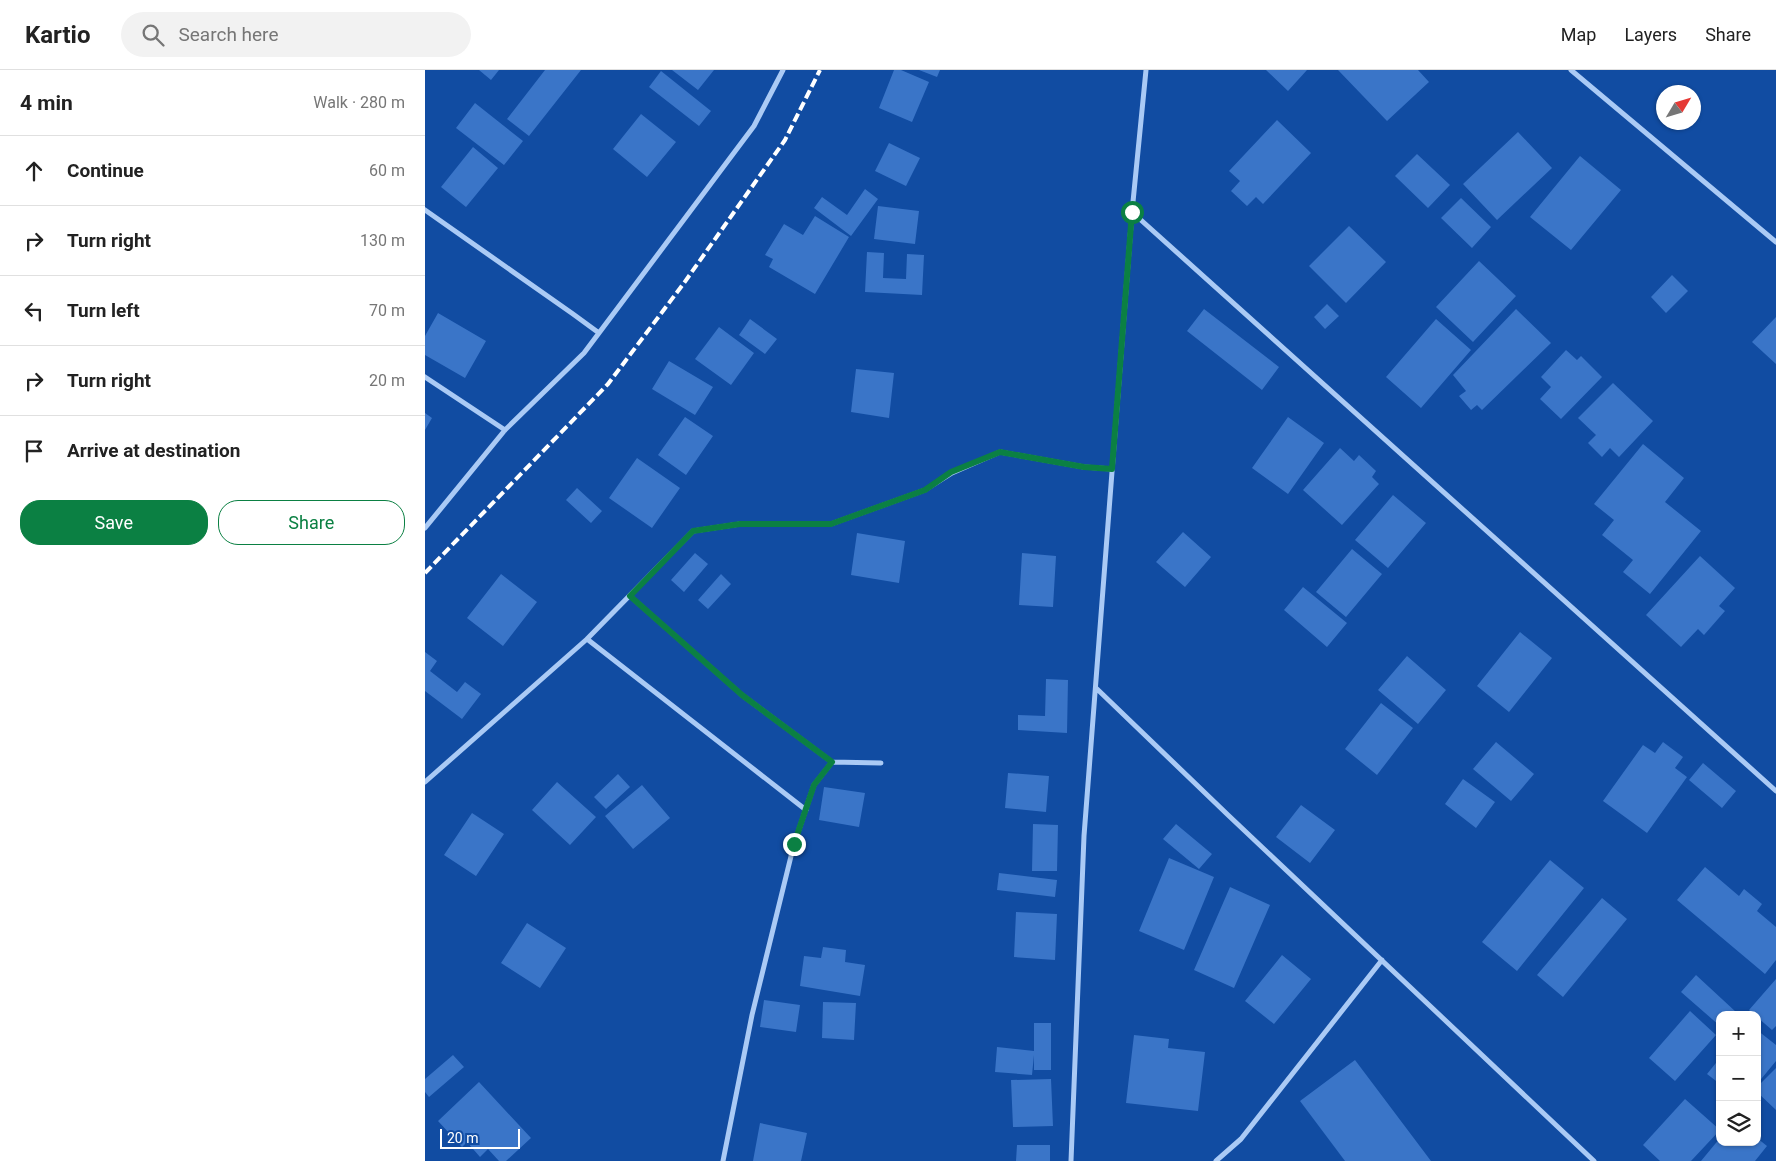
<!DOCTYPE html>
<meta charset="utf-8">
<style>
:root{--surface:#fff;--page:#f2f2f2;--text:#222;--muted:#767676;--line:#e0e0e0;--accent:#0b8043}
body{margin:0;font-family:Roboto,sans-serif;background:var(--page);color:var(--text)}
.controls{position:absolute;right:15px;bottom:15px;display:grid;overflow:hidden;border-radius:10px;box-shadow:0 1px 4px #0004}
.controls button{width:45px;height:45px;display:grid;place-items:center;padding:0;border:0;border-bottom:1px solid var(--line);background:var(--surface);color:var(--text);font:25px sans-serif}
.compass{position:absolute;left:1231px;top:15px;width:45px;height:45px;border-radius:50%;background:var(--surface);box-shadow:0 1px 4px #0004;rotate:52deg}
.scale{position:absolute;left:15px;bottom:12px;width:80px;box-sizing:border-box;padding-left:5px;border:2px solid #fff;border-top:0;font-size:14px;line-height:18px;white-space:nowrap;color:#fff;-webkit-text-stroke:4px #114ca2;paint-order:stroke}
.stop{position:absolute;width:15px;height:15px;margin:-11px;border:4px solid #0b8043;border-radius:50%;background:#fff}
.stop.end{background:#0b8043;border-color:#fff;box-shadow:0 1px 5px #0008}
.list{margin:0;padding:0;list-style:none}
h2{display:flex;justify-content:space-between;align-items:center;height:65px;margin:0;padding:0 20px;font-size:21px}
h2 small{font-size:16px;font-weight:400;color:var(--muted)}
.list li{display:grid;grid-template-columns:32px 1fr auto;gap:15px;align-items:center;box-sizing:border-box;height:70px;padding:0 20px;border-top:1px solid var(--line)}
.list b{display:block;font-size:19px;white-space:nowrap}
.list em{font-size:16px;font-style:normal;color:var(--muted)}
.actions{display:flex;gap:10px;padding:15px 20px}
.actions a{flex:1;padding:11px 0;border:1px solid var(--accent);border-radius:20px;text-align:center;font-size:18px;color:var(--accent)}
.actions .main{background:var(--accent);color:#fff}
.icon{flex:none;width:28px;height:28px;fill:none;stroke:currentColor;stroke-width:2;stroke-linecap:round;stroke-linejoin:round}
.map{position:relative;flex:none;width:1351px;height:1091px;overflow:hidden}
header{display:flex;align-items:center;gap:30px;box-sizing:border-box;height:70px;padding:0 25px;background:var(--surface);border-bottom:1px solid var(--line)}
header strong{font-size:24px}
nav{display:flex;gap:28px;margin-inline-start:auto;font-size:18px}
.search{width:350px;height:45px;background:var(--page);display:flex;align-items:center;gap:12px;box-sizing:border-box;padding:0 18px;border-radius:28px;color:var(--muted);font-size:19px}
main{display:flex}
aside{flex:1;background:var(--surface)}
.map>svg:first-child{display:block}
.building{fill:#3a75c8}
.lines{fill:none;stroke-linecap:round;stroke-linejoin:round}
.minor{stroke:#aacaf5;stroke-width:5}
.rail{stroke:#fff;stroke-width:4;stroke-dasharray:9 4;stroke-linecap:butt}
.route{stroke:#0b8043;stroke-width:6}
</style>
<header>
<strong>Kartio</strong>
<div class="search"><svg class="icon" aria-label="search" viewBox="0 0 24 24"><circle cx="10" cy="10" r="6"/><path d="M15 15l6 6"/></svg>Search here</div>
<nav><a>Map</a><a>Layers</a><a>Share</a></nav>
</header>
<main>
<aside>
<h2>4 min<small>Walk · 280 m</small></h2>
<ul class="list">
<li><svg class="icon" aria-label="ahead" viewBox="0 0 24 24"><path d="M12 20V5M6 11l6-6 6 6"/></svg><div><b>Continue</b></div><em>60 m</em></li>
<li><svg class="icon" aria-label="right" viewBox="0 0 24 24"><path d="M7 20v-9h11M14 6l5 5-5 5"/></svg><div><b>Turn right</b></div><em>130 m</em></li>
<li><svg class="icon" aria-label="left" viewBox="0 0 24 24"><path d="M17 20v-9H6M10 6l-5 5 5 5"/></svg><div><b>Turn left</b></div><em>70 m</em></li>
<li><svg class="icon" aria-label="right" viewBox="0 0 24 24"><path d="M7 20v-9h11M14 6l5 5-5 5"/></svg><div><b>Turn right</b></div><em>20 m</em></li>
<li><svg class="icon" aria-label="arrive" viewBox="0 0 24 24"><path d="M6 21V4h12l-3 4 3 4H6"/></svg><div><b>Arrive at destination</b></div></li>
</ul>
<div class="actions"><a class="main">Save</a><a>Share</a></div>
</aside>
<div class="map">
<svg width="1351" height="1091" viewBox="0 0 1351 1091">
<rect width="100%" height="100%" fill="#114ca2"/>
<path class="building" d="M54 0H74L66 10Z
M120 0H156L104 66 82 49Z
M247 0H289L273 20Z
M469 0H476L504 12 487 52 454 38Z
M494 0H515L512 7Z
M841 0H882L863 21Z
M913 0H993L1004 12 962 51Z
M236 1 286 41 274 56 224 17Z
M50 33 98 71 79 95 31 58Z
M216 44 251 72 222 107 188 79Z
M852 50 886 83 838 134 831 127 822 136 806 121 815 111 804 101Z
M1093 62 1127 98 1072 150 1038 114Z
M464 73 495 88 481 116 450 101Z
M48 77 73 98 41 137 16 117Z
M992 84 1025 115 1003 138 970 106Z
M1155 86 1196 120 1146 180 1105 147Z
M440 119 453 129 426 166 389 138 397 127 422 145Z
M1036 128 1066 157 1047 178 1016 148Z
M453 136 494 141 490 174 449 169Z
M390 146 424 167 390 224 344 197 348 189 340 185 359 154 378 165Z
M924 156 961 192 921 233 884 196Z
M442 182 459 183 458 208 481 209 482 184 499 185 497 225 440 222Z
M1054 191 1091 226 1048 272 1011 237Z
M1247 205 1263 221 1241 243 1226 227Z
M902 234 914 246 900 259 889 247Z
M779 239 854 297 837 320 762 261Z
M1091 239 1126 273 1057 340 1052 335 1046 340 1034 326 1041 321 1028 305Z
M13 243 61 271 40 308 0 285V266Z
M1351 247V294L1327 272Z
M325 249 352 269 340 284 314 265Z
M1011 249 1046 280 996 338 961 307Z
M294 257 329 283 306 315 270 289Z
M1141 280 1152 290 1156 286 1177 307 1136 349 1115 329 1126 317 1116 307Z
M244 291 288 317 270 345 227 319Z
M431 299 469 303 464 348 426 342Z
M1188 313 1228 351 1194 387 1185 378 1177 387 1163 373 1171 365 1153 348Z
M0 343 7 348 0 360Z
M260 347 288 366 261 405 233 385Z
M863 347 899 373 863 424 827 398Z
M1218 374 1259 408 1240 432 1276 461 1225 524 1198 502 1208 490 1177 465 1189 450 1169 434Z
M915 378 929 391 934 385 951 401 947 407 954 414 917 455 878 420Z
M212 388 255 418 227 458 184 428Z
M152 418 177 441 166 453 141 430Z
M968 425 1001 453 963 498 930 470Z
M758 462 786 487 760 517 731 492Z
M432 463 480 471 474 513 426 505Z
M927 479 957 504 921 547 891 522Z
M270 483 283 494 259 522 246 510Z
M597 483 631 486 628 537 594 535Z
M1275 486 1310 518 1294 536 1300 541 1279 565 1273 559 1256 577 1221 545Z
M76 504 112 532 78 576 42 548Z
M296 504 306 514 283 539 273 530Z
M878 517 922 553 902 577 859 540Z
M1095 562 1127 588 1084 642 1052 616Z
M0 582 12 591 5 601 32 622 40 612 56 624 37 649 0 621Z
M982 586 1021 620 993 654 953 620Z
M621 609 643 610 642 663 593 660V645L620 646Z
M956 633 988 658 952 705 920 679Z
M1071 672 1109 704 1086 731 1048 699Z
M1238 672 1258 687 1250 698 1262 707 1222 763 1178 731 1218 675 1230 683Z
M1278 693 1311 721 1297 738 1264 710Z
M583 703 624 706 621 742 580 738Z
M193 704 205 717 181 739 169 727Z
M1038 709 1070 732 1051 758 1020 734Z
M132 712 171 747 145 775 107 740Z
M217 715 245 748 208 779 180 746Z
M399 717 440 723 434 757 394 750Z
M876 735 910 760 885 793 851 767Z
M47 743 79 764 51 806 19 785Z
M608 754 633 755 632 801H607Z
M751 754 787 784 774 799 738 769Z
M744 788 789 807 759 880 714 861Z
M1125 790 1159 818 1092 901 1057 872Z
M1280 797 1314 826 1319 819 1337 834 1332 841 1351 857V890L1340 904 1252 830Z
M574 803 632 810 630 827 572 820Z
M805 817 845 835 809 918 769 900Z
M1177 828 1202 849 1138 927 1112 905Z
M591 842 632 844 630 890 589 887Z
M102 853 141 878 115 918 76 893Z
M398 877 421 880 420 892 440 895 435 926 375 916 379 886 396 888Z
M857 885 886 909 849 954 820 931Z
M1271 905 1311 942 1309 945H1295V956L1256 922Z
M1351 909V956L1347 960 1332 947V945H1329L1324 940Z
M339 930 375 935 371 962 335 957Z
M398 932 431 933 429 970 397 968Z
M1265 941 1291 965 1250 1011 1224 988Z
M609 953H626V1000H609V985L607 1005 570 1002 572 977 609 981Z
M1332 960 1351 975V991L1332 1014Z
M709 965 744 969 743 978 780 982 773 1041 701 1033Z
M28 985 39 997 4 1027 0 1022V1009Z
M1295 988V1014L1282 1004Z
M930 990 1006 1091H920L875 1031Z
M1351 998V1040L1332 1022V1017Z
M626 1009 628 1056 588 1057 586 1010Z
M54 1012 106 1068 81 1091H74L63 1079 55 1087 42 1072 37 1077 13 1051Z
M1260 1029 1295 1060 1266 1091H1235L1218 1075Z
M335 1053 382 1063 376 1091H328Z
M1295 1068V1072H1332V1068L1342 1076 1330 1091H1276Z
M592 1075H625V1091H591Z"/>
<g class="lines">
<path class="minor" d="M1146 0 1351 172
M0 140 148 244 174 263
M707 142 1351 721
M0 307 80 360
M0 458 80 360 159 283 329 56 358 0
M205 526 317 625 407 692
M162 569 268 461 315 454H406L500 420 527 403 575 382 659 397 687 399
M671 618 803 745 1169 1091
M0 712 162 569 381 740
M298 1091 327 945 369 774 389 715 407 692 456 693
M646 1091 659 766 707 142 721 0
M791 1091 816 1069 957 890"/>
<path class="rail" d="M0 503 183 314 259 213 360 70 395 0"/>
</g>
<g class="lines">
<path class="route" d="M369 774 389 715 407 692 317 625 205 526 268 461 315 454H406L500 420 526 402 575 382 659 397 687 399 707 142"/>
</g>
</svg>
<div class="controls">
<button>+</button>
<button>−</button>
<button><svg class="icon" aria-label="layers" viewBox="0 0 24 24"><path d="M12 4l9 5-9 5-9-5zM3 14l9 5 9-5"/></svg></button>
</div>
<svg class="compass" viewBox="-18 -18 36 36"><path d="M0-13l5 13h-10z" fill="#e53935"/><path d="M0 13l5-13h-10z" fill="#767676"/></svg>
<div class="scale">20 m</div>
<div class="stop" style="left:707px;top:142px"></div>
<div class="stop end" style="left:369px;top:774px"></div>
</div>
</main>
